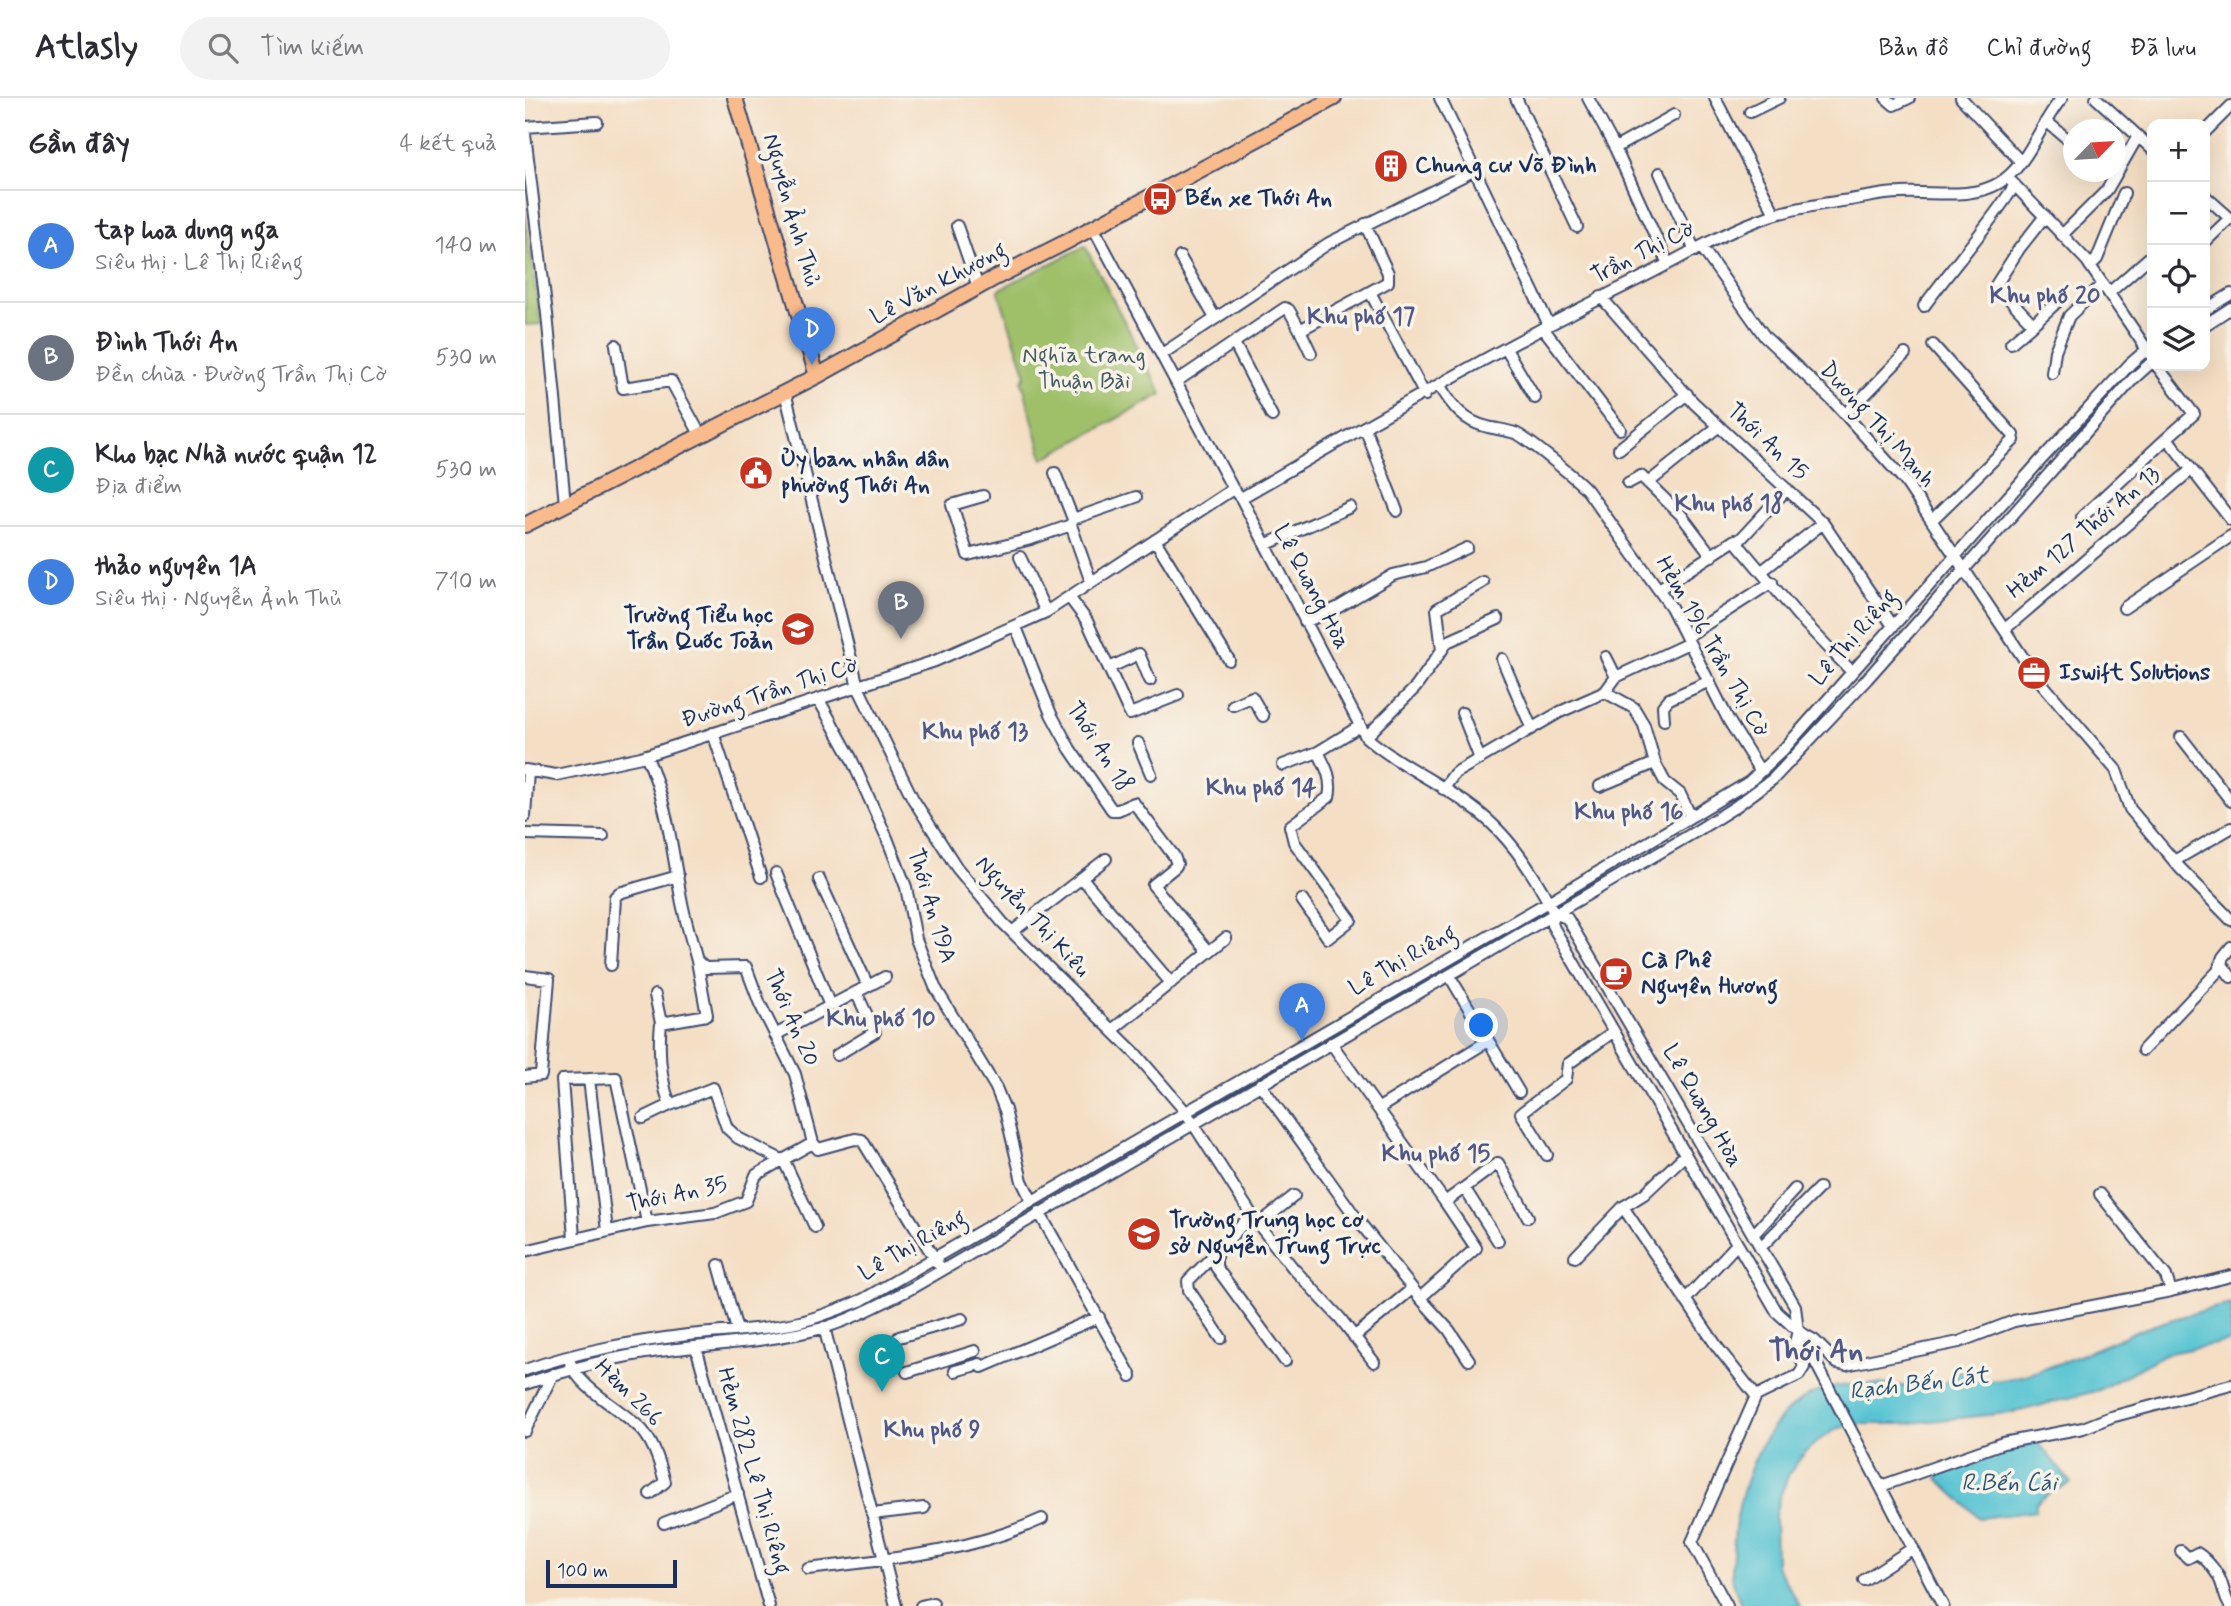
<!DOCTYPE html>
<html lang="vi">
<meta charset="utf-8">
<style>
:root{--surface:#fff;--page:#f2f2f3;--text:#2b2b33;--muted:#7c7c81;--line:#e1e1e2;--accent:#b45309}
body{margin:0;font-family:Mynerve,sans-serif;background:var(--page);color:var(--text)}
.controls{position:absolute;right:21px;top:21px;display:grid;overflow:hidden;border-radius:14px;box-shadow:0 7px 28px #0002}
.controls button{width:63px;height:63px;display:grid;place-items:center;padding:0;border:0;border-bottom:2px solid var(--line);background:var(--surface);color:var(--text);font:35px sans-serif}
.compass{position:absolute;left:1538px;top:21px;width:63px;height:63px;border-radius:50%;background:var(--surface);box-shadow:0 7px 28px #0002;rotate:65deg}
.scale{position:absolute;left:21px;bottom:18px;width:131px;box-sizing:border-box;padding-left:7px;border:4px solid #1b2f5e;border-top:0;font-size:19px;line-height:24px;white-space:nowrap;color:#1b2f5e;-webkit-text-stroke:5px #f7f3e8;paint-order:stroke}
.you{position:absolute;left:957px;top:928px;width:24px;height:24px;margin:-18px;border:5px solid #fff;border-radius:50%;background:#1a73e8;box-shadow:0 0 0 10px #1a73e833}
.badge{display:grid;place-items:center;width:46px;height:46px;border-radius:50%;background:var(--accent);color:#fff;font-size:23px;font-weight:700}
.pin{position:absolute;translate:-50% -58px;filter:drop-shadow(0 2px 4px #0008)}
.pin::after{content:'';position:absolute;top:37px;width:24px;height:21px;background:inherit;clip-path:polygon(0 0,100% 0,50% 100%)}
.list{margin:0;padding:0;list-style:none}
h2{display:flex;justify-content:space-between;align-items:center;height:91px;margin:0;padding:0 28px;font-size:30px}
h2 small{font-size:23px;font-weight:400;color:var(--muted)}
.list li{display:grid;grid-template-columns:46px 1fr auto;gap:21px;align-items:center;box-sizing:border-box;height:112px;padding:0 28px;border-top:2px solid var(--line)}
.list b{display:block;font-size:26px;white-space:nowrap}
.list p{margin:0;font-size:23px;white-space:nowrap;color:var(--muted)}
.list em{font-size:23px;font-style:normal;color:var(--muted)}
.icon{flex:none;width:38px;height:38px;fill:none;stroke:currentColor;stroke-width:2;stroke-linecap:round;stroke-linejoin:round}
.map{position:relative;flex:none;width:1706px;height:1508px;overflow:hidden}
header{display:flex;align-items:center;gap:42px;box-sizing:border-box;height:98px;padding:0 35px;background:var(--surface);border-bottom:2px solid var(--line)}
header strong{font-size:33px}
nav{display:flex;gap:38px;margin-inline-start:auto;font-size:24px}
.search{width:490px;height:63px;background:var(--page);display:flex;align-items:center;gap:18px;box-sizing:border-box;padding:0 24px;border-radius:38px;color:var(--muted);font-size:26px}
main{display:flex}
aside{flex:1;background:var(--surface)}
.map>svg:first-child{display:block}
.green{fill:#9fc069;stroke:#5d7864;stroke-width:2}
.water{fill:#59c4d3;stroke:#3a7a98;stroke-width:2}
.lines{fill:none;stroke-linecap:round;stroke-linejoin:round}
.minor-casing{stroke:#3c496d;stroke-width:14}
.major-casing{stroke:#3c496d;stroke-width:18}
.minor{stroke:#fff;stroke-width:10}
.major{stroke:#fabb8c;stroke-width:14}
.labels{text-anchor:middle;dominant-baseline:central;stroke-width:7;stroke-linejoin:round;paint-order:stroke}
.poi-label{font-size:23px;font-weight:bold;fill:#1b2f5e;stroke:#f7f3e8;text-anchor:start}
.street-label{font-size:23px;fill:#1b2f5e;stroke:#f7f3e8}
.park-label{font-size:23px;fill:#435a61;stroke:#f7f3e8}
.neighbourhood-label{font-size:24px;font-weight:bold;fill:#505889;stroke:#f7f3e8}
.water-label{font-size:24px;font-style:italic;fill:#2a547b;stroke:#f7f3e8}
.district-label{font-size:30px;font-weight:bold;fill:#505889;stroke:#f7f3e8}
</style>
<header>
<strong>Atlasly</strong>
<div class="search"><svg class="icon" aria-label="search" viewBox="0 0 24 24"><circle cx="10" cy="10" r="6"/><path d="M15 15l6 6"/></svg>Tìm kiếm</div>
<nav><a>Bản đồ</a><a>Chỉ đường</a><a>Đã lưu</a></nav>
</header>
<main>
<aside>
<h2>Gần đây<small>4 kết quả</small></h2>
<ul class="list">
<li><span class="badge" style="background:#3f7fe0">A</span><div><b>tap hoa dung nga</b><p>Siêu thị · Lê Thị Riêng</p></div><em>140 m</em></li>
<li><span class="badge" style="background:#6b7280">B</span><div><b>Đình Thới An</b><p>Đền chùa · Đường Trần Thị Cờ</p></div><em>530 m</em></li>
<li><span class="badge" style="background:#0f9aa8">C</span><div><b>Kho bạc Nhà nước quận 12</b><p>Địa điểm</p></div><em>530 m</em></li>
<li><span class="badge" style="background:#3f7fe0">D</span><div><b>thảo nguyên 1A</b><p>Siêu thị · Nguyễn Ảnh Thủ</p></div><em>710 m</em></li>
</ul>
</aside>
<div class="map">
<svg width="1706" height="1508" viewBox="0 0 1706 1508">
<rect width="100%" height="100%" fill="#f7f3e8"/>
<filter id="ink" filterUnits="userSpaceOnUse"><feTurbulence type="fractalNoise" baseFrequency=".0143" numOctaves="2"/><feDisplacementMap in="SourceGraphic" scale="14" xChannelSelector="R" yChannelSelector="G"/><feConvolveMatrix kernelMatrix="1 2 1 2 8 2 1 2 1" color-interpolation-filters="sRGB"/></filter>
<filter id="wash" filterUnits="userSpaceOnUse"><feTurbulence type="fractalNoise" baseFrequency=".00686" numOctaves="4" result="noise"/><feDisplacementMap in="SourceGraphic" scale="28" xChannelSelector="R" yChannelSelector="G"/><feGaussianBlur stdDeviation="1.57" result="paint"/><feColorMatrix in="noise" values="0 0 0 0 0 0 0 0 0 0 0 0 0 0 0 0 0 1.4 0 .05"/><feComposite in="paint" operator="in"/></filter>
<g filter="url(#wash)">
<rect width="100%" height="100%" fill="#f4dec4"/>
<path class="green" d="M0 116 16 226 0 227Z
M560 148 637 296 518 361 497 283 501 277 473 192Z"/>
<path class="water" d="M1706 1206V1243L1640 1256 1574 1292 1491 1314 1376 1326H1334L1314 1330 1297 1340 1280 1354 1264 1376 1254 1401 1250 1418 1251 1467 1275 1508H1217C1214 1500 1209 1491 1208 1483 1206 1474 1208 1464 1208 1456 1210 1402 1232 1324 1285 1297 1321 1279 1367 1288 1407 1290L1421 1284 1435 1273C1441 1276 1447 1281 1454 1282 1494 1288 1565 1252 1603 1237 1636 1223 1671 1214 1706 1206Z
M1511 1342 1546 1385 1526 1394 1511 1405V1413L1454 1420 1413 1381 1414 1372 1424 1366Z"/>
</g>
<g filter="url(#ink)">
<g class="lines">
<g class="minor-casing">
<path id="minor" d="M915 0 1024 227
M991 0 1052 129
M1063 0 1090 50 1143 166
M1190 0 1250 116
M1361 0 1369 7 1384 0
M1436 0 1496 64
M1571 0 1627 51
M1225 14 1254 0
M1521 23 1546 44
M0 29 72 24
M1680 34 1706 8
M0 36 22 216 40 406
M1090 50 1149 17
M1135 75 1170 153
M1482 79 1562 163 1625 256
M1680 98 1706 121
M432 128 453 189
M568 129 708 391 716 400 841 639C873 667 914 684 948 710 983 735 1010 777 1029 815L1027 827 1252 1214 1273 1233 1282 1248 1418 1508
M1537 137 1582 92 1613 38
M1680 144 1705 120
M1177 150 1240 239 1309 304 1380 383 1509 576 1591 672 1605 711 1655 770 1706 822
M655 159 690 220
M1565 168 1572 161 1599 95
M845 194 900 297
M1585 194 1627 157
M1076 199 1169 305 1298 425 1368 528
M1399 208C1429 167 1462 130 1490 87
M1680 212 1706 196
M1508 226 1532 204
M1680 227 1706 210
M1018 230 1095 331
M775 232 786 255
M709 245 747 318
M1486 245 1508 226 1471 187 1494 151 1520 118
M91 247 98 290 146 283 176 338
M981 251 1010 300
M637 256 804 145 950 72
M1632 268 1669 316 1642 340
M1527 275 1530 253 1544 218 1578 186
M652 283 760 210 764 212 775 232 863 184V175L840 126
M915 288C927 308 939 324 963 329 971 331 981 332 990 335 1001 339 1053 382 1062 392L1146 509 1204 623 1232 668 1238 672
M260 294 333 589 388 701 432 770 478 825 611 956 660 1013 730 1122 768 1170 815 1220 849 1264
M1320 316C1342 297 1359 276 1380 256
M840 330 872 413
M1094 351 1162 296
M530 375 548 421
M1103 385 1116 378 1156 417 1187 458
M1123 385 1194 328
M458 398 427 407 443 457 506 441 546 427 566 484
M716 400C847 324 980 247 1116 180 1158 159 1200 133 1245 118 1269 110 1292 107 1317 103 1337 101 1355 95 1375 95 1406 93 1446 102 1474 85 1504 67 1515 25 1537 0
M1557 419 1642 340 1706 422
M1407 422 1489 342 1488 337 1408 247
M546 427 548 421 611 399
M630 442 704 562
M1212 445 1274 519 1327 574
M1212 445 1262 391
M740 447 825 409
M495 459 521 514
M1237 473 1298 425
M1134 491 1210 442 1212 445
M544 499 562 523 605 616 653 597
M1599 510 1706 438
M780 524 812 510 868 477 901 469 942 450
M491 529 526 616 545 651 587 712H593L609 705 649 758 652 766 650 769 628 787 681 850V855
M1480 531 1666 372
M1161 539 1247 484
M917 552 922 544 973 521
M1081 559 1091 579
M977 561 1007 631
M584 570 614 556 625 582
M1080 594 1109 610 1119 627 1130 665 1140 684 1155 696 1165 717
M294 602 326 660 362 740 381 789 391 841 410 889 471 990 480 1012 497 1083 507 1103
M708 607 727 599 738 618
M937 615 955 661
M1139 622 1138 608 1144 601 1185 583
M188 635 236 779
M841 639 891 589 917 552 912 511 958 484
M1656 639 1706 703
M613 645 626 676
M121 657C143 705 147 754 157 805 161 825 167 844 172 863L180 870 221 869 235 906 270 976 288 1045 293 1051 330 1041 337 1042 413 1166
M758 667 793 654
M0 672 31 677 116 659 410 563 521 514 708 391
M1075 688 1130 665
M918 691 930 675 1035 614 1080 594 1091 579 1164 545
M0 718 3 673
M0 736 78 738
M1649 763 1706 730
M251 775 305 908
M557 780 646 885
M777 802 803 840 826 822 769 744 765 728 804 699C808 682 801 669 793 654L835 628
M1029 815 1042 820 1270 1208 1273 1233 1270 1244 1279 1269 1274 1277 1231 1298 1167 1444 1202 1508
M487 834 581 761
M172 863 182 917 136 925C133 953 135 980 145 1007L188 990 202 1030 213 1040 259 1063 290 1129
M1696 865 1706 879
M86 867 90 799 94 795 153 778
M924 877 994 994
M0 878 24 881 16 977 0 979
M343 888 360 879
M130 897 136 925
M587 932 701 840
M250 937 343 888 294 781
M806 945 920 1104 973 1065 1003 1119
M1618 952 1693 873 1698 859 1706 849
M312 957 350 934 331 894
M64 981 82 1133
M735 986 832 1121 895 1200 951 1150 920 1104
M854 1010 963 943
M118 1020 145 1007
M1022 1057 996 1015 1041 981 1043 966 1088 934
M940 1091 973 1143
M1575 1096 1641 1178 1646 1193
M1098 1109 1193 1250 1231 1298
M514 1114 606 1278
M726 1117 691 1155V1169L760 1263
M733 1127 769 1098
M1228 1137 1270 1091
M49 1140 37 982 91 980 122 1124
M1235 1150 1294 1090
M0 1153 122 1124 190 1115 221 1103 231 1077 288 1045
M691 1155 663 1183 664 1192 696 1240
M1050 1159 1098 1109 1119 1096 1159 1058
M194 1167 212 1232
M895 1200 924 1232 944 1262
M1160 1202 1212 1146
M299 1229 371 1508
M1273 1233 1289 1242 1312 1265 1321 1267 1434 1244 1489 1223 1646 1193 1706 1178
M374 1239 437 1221
M829 1239 887 1191
M171 1249 244 1508
M45 1264C53 1290 100 1313 118 1333 130 1348 135 1366 140 1384L125 1396
M457 1269 574 1219
M0 1272C53 1253 107 1244 163 1237 201 1233 239 1232 275 1224 296 1219 317 1210 337 1202L1023 804 1224 684 1258 652 1514 364 1605 266 1627 247
M430 1273 455 1266
M382 1274 450 1253
M0 1286C44 1271 88 1259 134 1253 189 1246 244 1244 298 1230 328 1221 357 1205 385 1191L1170 734 1210 709 1248 681 1342 581 1608 281 1627 264
M0 1333 28 1276
M1356 1388 1478 1345 1558 1330 1586 1319 1706 1287
M347 1416 399 1410
M139 1425 213 1396
M1656 1453 1663 1460 1672 1455C1682 1461 1694 1476 1697 1487 1700 1496 1700 1500 1705 1508
M283 1471C363 1461 443 1455 517 1421
M1339 1482 1388 1450
M396 1508 408 1505"/>
</g>
<g class="major-casing">
<path id="major" d="M210 0 292 278
M0 427 292 278 466 182 539 145 809 0"/>
</g>
<use href="#minor" class="minor"/>
<use href="#major" class="major"/>
</g>
</g>
<defs>
<g id="building-disc" transform="scale(1.75)"><circle r="9.5" fill="#c8321e" stroke="#f7f3e8"/><path d="M-4-6H4V6H1V3H-1V6H-4ZM-2.5-4.3h1.7v1.8h-1.7ZM.8-4.3h1.7v1.8H.8ZM-2.5-1h1.7V.8h-1.7ZM.8-1h1.7V.8H.8Z" fill="#fff"/></g>
<g id="bus-disc" transform="scale(1.75)"><circle r="9.5" fill="#c8321e" stroke="#f7f3e8"/><path d="M-5-6H5V4H4V6H2V4H-2V6H-4V4H-5ZM-3.5-4V0h7V-4ZM-3.5 1.2v1.5H-2V1.2ZM2 1.2v1.5H3.5V1.2Z" fill="#fff"/></g>
<g id="civic-disc" transform="scale(1.75)"><circle r="9.5" fill="#c8321e" stroke="#f7f3e8"/><path d="M-.6-6.5H3V-4.5H.6V-3L4-1V1h2V6H-6V1h2V-1L-.6-3ZM-1.2 2.5V6h2.4V2.5Z" fill="#fff"/></g>
<g id="school-disc" transform="scale(1.75)"><circle r="9.5" fill="#c8321e" stroke="#f7f3e8"/><path d="M0-5L7-2L0 1L-7-2ZM-4 1L0 2.5L4 1V4Q0 6-4 4Z" fill="#fff"/></g>
<g id="office-disc" transform="scale(1.75)"><circle r="9.5" fill="#c8321e" stroke="#f7f3e8"/><path d="M-6-3h4V-5.5h4V-3h4V5H-6ZM-1-4.5V-3h2v-1.5ZM-6 0V1H6V0Z" fill="#fff"/></g>
<g id="cafe-disc" transform="scale(1.75)"><circle r="9.5" fill="#c8321e" stroke="#f7f3e8"/><path d="M-5.5-4.5H6V0H3Q3 3.5 0 3.5H-2.5Q-5.5 3.5-5.5 0ZM3-3.2v2h1.7v-2ZM-6 4.5H4V6H-6Z" fill="#fff"/></g>
</defs>
<g fill-rule="evenodd">
<use href="#building-disc" x="866" y="68"/>
<use href="#bus-disc" x="635" y="101"/>
<use href="#civic-disc" x="231" y="375"/>
<use href="#school-disc" x="273" y="531"/>
<use href="#office-disc" x="1509" y="575"/>
<use href="#cafe-disc" x="1091" y="876"/>
<use href="#school-disc" x="619" y="1136"/>
</g>
<g class="labels">
<g class="poi-label">
<text x="890" y="68">Chung cư Võ Đình</text>
<text x="660" y="101">Bến xe Thới An</text>
<text x="256" y="362">Ủy ban nhân dân<tspan x="256" dy="26">phường Thới An</tspan></text>
<text x="248" y="518" text-anchor="end">Trường Tiểu học<tspan x="248" dy="26">Trần Quốc Toản</tspan></text>
<text x="1534" y="575">Iswift Solutions</text>
<text x="1116" y="863">Cà Phê<tspan x="1116" dy="26">Nguyên Hương</tspan></text>
<text x="644" y="1123">Trường Trung học cơ<tspan x="644" dy="26">sở Nguyễn Trung Trực</tspan></text>
</g>
<g class="street-label">
<text transform="translate(266 112) rotate(74)">Nguyễn Ảnh Thủ</text>
<text transform="translate(1118 155) rotate(-27)">Trần Thị Cờ</text>
<text transform="translate(414 186) rotate(-28)">Lê Văn Khương</text>
<text transform="translate(1352 327) rotate(48)">Dương Thị Mạnh</text>
<text transform="translate(1242 344) rotate(43)">Thới An 15</text>
<text transform="translate(1559 435) rotate(-40)">Hẻm 127 Thới An 13</text>
<text transform="translate(786 489) rotate(62)">Lê Quang Hòa</text>
<text transform="translate(1329 540) rotate(-49)">Lê Thị Riêng</text>
<text transform="translate(1187 549) rotate(60)">Hẻm 196 Trần Thị Cờ</text>
<text transform="translate(245 595) rotate(-18)">Đường Trần Thị Cờ</text>
<text transform="translate(574 649) rotate(57)">Thới An 18</text>
<text transform="translate(406 808) rotate(73)">Thới An 19A</text>
<text transform="translate(507 819) rotate(47)">Nguyễn Thị Kiêu</text>
<text transform="translate(878 863) rotate(-30)">Lê Thị Riêng</text>
<text transform="translate(266 920) rotate(66)">Thới An 20</text>
<text transform="translate(1177 1008) rotate(60)">Lê Quang Hòa</text>
<text transform="translate(152 1097) rotate(-12)">Thới An 35</text>
<text transform="translate(388 1148) rotate(-30)">Lê Thị Riêng</text>
<text transform="translate(103 1295) rotate(44)">Hèm 266</text>
<text transform="translate(228 1373) rotate(74)">Hẻm 282 Lê Thị Riêng</text>
</g>
<g class="park-label">
<text x="559" y="258">Nghĩa trang<tspan x="559" dy="26">Thuận Bài</tspan></text>
</g>
<g class="neighbourhood-label">
<text x="1520" y="198">Khu phố 20</text>
<text x="836" y="219">Khu phố 17</text>
<text x="1204" y="406">Khu phố 18</text>
<text x="450" y="634">Khu phố 13</text>
<text x="736" y="690">Khu phố 14</text>
<text x="1104" y="714">Khu phố 16</text>
<text x="356" y="921">Khu phố 10</text>
<text x="911" y="1056">Khu phố 15</text>
<text x="407" y="1332">Khu phố 9</text>
</g>
<g class="water-label">
<text transform="translate(1394 1286) rotate(-7)">Rạch Bến Cát</text>
<text x="1484" y="1385">R.Bến Cái</text>
</g>
<g class="district-label">
<text x="1291" y="1253">Thới An</text>
</g>
</g>
</svg>
<div class="controls">
<button>+</button>
<button>−</button>
<button><svg class="icon" aria-label="locate" viewBox="0 0 24 24"><circle cx="12" cy="12" r="6"/><path d="M12 2v4M12 18v4M2 12h4M18 12h4"/></svg></button>
<button><svg class="icon" aria-label="layers" viewBox="0 0 24 24"><path d="M12 4l9 5-9 5-9-5zM3 14l9 5 9-5"/></svg></button>
</div>
<svg class="compass" viewBox="-18 -18 36 36"><path d="M0-13l5 13h-10z" fill="#e53935"/><path d="M0 13l5-13h-10z" fill="#7c7c81"/></svg>
<div class="scale">100 m</div>
<div class="you"></div>
<div class="pin badge" style="left:777px;top:943px;background:#3f7fe0">A</div>
<div class="pin badge" style="left:376px;top:541px;background:#6b7280">B</div>
<div class="pin badge" style="left:357px;top:1294px;background:#0f9aa8">C</div>
<div class="pin badge" style="left:287px;top:267px;background:#3f7fe0">D</div>
</div>
</main>
